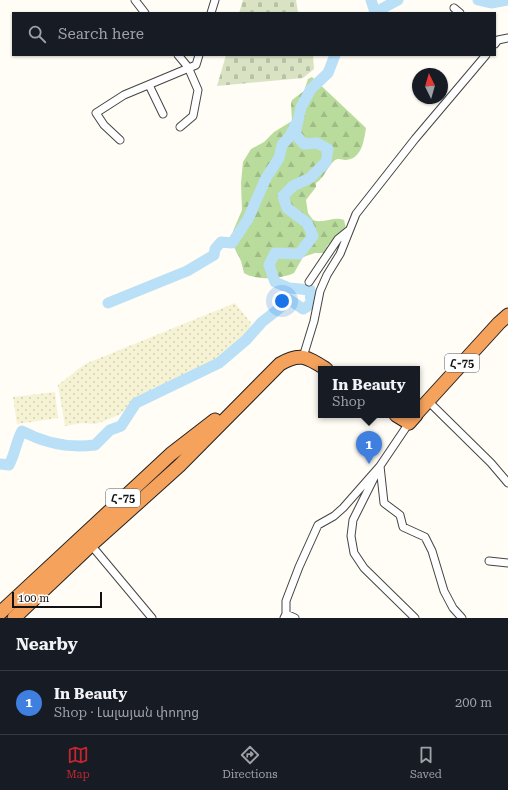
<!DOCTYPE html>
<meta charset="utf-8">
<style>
:root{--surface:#171b24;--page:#242831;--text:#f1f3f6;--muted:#9ea1a6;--line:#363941;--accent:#c4262e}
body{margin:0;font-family:"Roboto Serif","Noto Sans Armenian",serif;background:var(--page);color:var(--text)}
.compass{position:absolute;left:412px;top:68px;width:36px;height:36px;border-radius:50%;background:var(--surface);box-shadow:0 1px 3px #0004;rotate:355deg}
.scale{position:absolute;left:12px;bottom:10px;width:90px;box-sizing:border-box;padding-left:4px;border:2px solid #111;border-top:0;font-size:11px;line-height:14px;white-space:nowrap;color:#111;-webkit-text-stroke:3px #fff;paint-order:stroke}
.you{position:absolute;left:282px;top:301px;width:14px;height:14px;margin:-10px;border:3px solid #fff;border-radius:50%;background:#1a73e8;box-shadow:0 0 0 6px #1a73e833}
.badge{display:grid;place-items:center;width:26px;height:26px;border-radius:50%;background:var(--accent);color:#fff;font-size:13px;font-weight:700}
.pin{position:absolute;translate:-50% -33px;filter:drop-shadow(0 1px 2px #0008)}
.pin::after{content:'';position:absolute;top:21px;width:14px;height:12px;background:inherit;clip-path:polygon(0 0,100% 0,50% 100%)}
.popup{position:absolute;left:318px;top:366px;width:102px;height:52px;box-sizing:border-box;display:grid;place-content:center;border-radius:0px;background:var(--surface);filter:drop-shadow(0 1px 3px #0005);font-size:13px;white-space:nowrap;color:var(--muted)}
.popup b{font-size:15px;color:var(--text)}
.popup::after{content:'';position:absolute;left:50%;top:100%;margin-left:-8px;border:8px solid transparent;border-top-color:var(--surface)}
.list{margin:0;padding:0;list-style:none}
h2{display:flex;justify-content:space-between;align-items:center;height:52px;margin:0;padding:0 16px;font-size:17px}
h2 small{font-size:13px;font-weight:400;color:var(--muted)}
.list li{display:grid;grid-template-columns:26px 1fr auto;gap:12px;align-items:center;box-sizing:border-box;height:64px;padding:0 16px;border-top:1px solid var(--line)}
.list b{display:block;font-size:15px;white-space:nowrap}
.list p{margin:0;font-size:13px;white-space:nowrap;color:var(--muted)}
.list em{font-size:13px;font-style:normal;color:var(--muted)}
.icon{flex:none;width:22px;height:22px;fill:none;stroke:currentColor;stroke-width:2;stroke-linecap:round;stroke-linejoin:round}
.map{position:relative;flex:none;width:508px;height:618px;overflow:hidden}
.search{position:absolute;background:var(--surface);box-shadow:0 1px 3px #0004;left:12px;right:12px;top:12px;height:44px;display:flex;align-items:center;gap:10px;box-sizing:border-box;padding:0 14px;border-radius:0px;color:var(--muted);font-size:15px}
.sheet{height:116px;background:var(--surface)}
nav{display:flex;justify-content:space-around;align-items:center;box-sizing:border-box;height:56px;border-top:1px solid var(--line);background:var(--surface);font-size:11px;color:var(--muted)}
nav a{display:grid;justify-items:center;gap:2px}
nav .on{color:var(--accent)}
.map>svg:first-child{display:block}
.farmland{fill:url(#farmland-dots)}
.forest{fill:url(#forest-firs)}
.cemetery{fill:url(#cemetery-stones)}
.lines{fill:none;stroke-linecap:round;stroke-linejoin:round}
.river{stroke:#b9e0f7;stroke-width:11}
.street-casing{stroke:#444;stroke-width:9}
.highway-casing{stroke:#222;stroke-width:15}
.street{stroke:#fff;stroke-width:7}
.highway{stroke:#f5a25d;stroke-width:13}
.labels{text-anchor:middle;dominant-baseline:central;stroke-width:4;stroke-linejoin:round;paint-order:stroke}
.shield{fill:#fff;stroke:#585858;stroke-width:1}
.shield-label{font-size:11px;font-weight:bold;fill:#111}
</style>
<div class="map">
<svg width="508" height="618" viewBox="0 0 508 618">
<defs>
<pattern id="farmland-dots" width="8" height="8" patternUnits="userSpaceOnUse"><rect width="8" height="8" fill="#f6f3d4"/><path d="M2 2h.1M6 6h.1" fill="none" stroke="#d2cfb5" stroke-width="1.8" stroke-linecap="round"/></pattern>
<pattern id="forest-firs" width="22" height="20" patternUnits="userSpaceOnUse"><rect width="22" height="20" fill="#b9dc9c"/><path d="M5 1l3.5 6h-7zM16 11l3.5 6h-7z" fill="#9ebc85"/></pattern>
<pattern id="cemetery-stones" width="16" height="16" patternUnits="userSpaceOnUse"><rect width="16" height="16" fill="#d9e3c4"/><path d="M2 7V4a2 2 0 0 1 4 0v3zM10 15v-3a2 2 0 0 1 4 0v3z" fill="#b9c2a7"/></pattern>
</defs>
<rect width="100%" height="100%" fill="#fffdf5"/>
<path class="farmland" d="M235 303 251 323 247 338 223 359 168 388 154 387 119 415 96 424 82 423 65 426 58 385 85 364Z
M55 392 58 418 17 424 13 397Z"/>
<path class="forest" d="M312 77 366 128C364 140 362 159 346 160 342 160 338 157 334 161 327 167 325 177 316 183V187L306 200 308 213 313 220C324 224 334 216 344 220L346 228 328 245 324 253H315L303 257 294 273C281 279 257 281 244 273L241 261 232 243 233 231 242 210 241 183 243 162 251 149 264 142 274 132 292 121 291 104 292 100 304 91 308 79Z"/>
<path class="cemetery" d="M243 0H296L298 12 305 13H239Z
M226 55H313L314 69 303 78 217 86Z"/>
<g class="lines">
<path class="river" d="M371 0 375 12
M478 0 491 3 507 0
M374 13 398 0
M108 303 187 271 214 255 215 249 221 242 232 243 248 219 266 178 279 158 282 145 290 136 295 125
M0 464 9 465C15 454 16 442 22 431 44 443 70 448 95 445L110 430 121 426 136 403 219 363 246 340 262 322 290 300 303 309 311 304 310 290 289 288 275 282 269 265 275 253 299 254 313 236 307 223 287 208 283 196 293 186 310 178 326 162 328 149 317 143 304 144 295 134 301 107 311 89 328 73 335 55"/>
<g class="street-casing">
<path id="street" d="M135 0 145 13
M454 8 460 13
M211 13 215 0
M495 44 498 40 508 38
M178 55 188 67 198 90 193 116 180 127
M149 85 163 114
M120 140 104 125 96 113 124 95 196 65 199 55
M309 282 338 239 348 231
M303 357 314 321 320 291 327 275 340 254 356 214 415 139 486 55
M428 401 491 463 508 483
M409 423 380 466 353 520 351 536 354 553 364 568 415 618
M91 545 152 618
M489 561 508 563
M286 614 295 618
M284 618 286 614V601L299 567 318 525 334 516 343 508 380 466 384 503 400 515 403 527 425 537 432 551 444 591 453 608 462 618"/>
</g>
<g class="highway-casing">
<path id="highway" d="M417 413 499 323 508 315
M396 415 409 423 416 415
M0 613 171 454 215 420
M14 618 91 545 179 466 280 364C300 352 307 357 326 369"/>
</g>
<use href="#street" class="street"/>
<use href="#highway" class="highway"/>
</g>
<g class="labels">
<g class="shield">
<rect x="445" y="354" width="34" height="18" rx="3"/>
<rect x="106" y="489" width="34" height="18" rx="3"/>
</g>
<g class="shield-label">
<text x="462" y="363">Հ-75</text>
<text x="123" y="498">Հ-75</text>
</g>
</g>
</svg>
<svg class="compass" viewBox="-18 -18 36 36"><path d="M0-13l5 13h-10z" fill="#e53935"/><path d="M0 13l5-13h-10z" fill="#9ea1a6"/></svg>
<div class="scale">100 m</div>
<div class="you"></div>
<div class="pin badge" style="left:369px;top:464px;background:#3f7fe0">1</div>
<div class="popup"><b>In Beauty</b>Shop</div>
<div class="search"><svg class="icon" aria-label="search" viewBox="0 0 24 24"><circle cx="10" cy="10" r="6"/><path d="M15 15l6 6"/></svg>Search here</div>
</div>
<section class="sheet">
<h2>Nearby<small></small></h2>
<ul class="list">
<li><span class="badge" style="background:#3f7fe0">1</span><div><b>In Beauty</b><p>Shop · Լալայան փողոց</p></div><em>200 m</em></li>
</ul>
</section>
<nav>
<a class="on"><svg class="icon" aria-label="map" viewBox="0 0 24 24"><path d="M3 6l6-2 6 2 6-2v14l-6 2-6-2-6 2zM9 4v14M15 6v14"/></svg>Map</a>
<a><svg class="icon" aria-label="directions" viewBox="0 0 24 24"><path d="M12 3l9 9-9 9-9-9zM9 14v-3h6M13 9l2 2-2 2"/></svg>Directions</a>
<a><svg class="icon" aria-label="saved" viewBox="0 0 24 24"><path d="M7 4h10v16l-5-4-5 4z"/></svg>Saved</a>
</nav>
